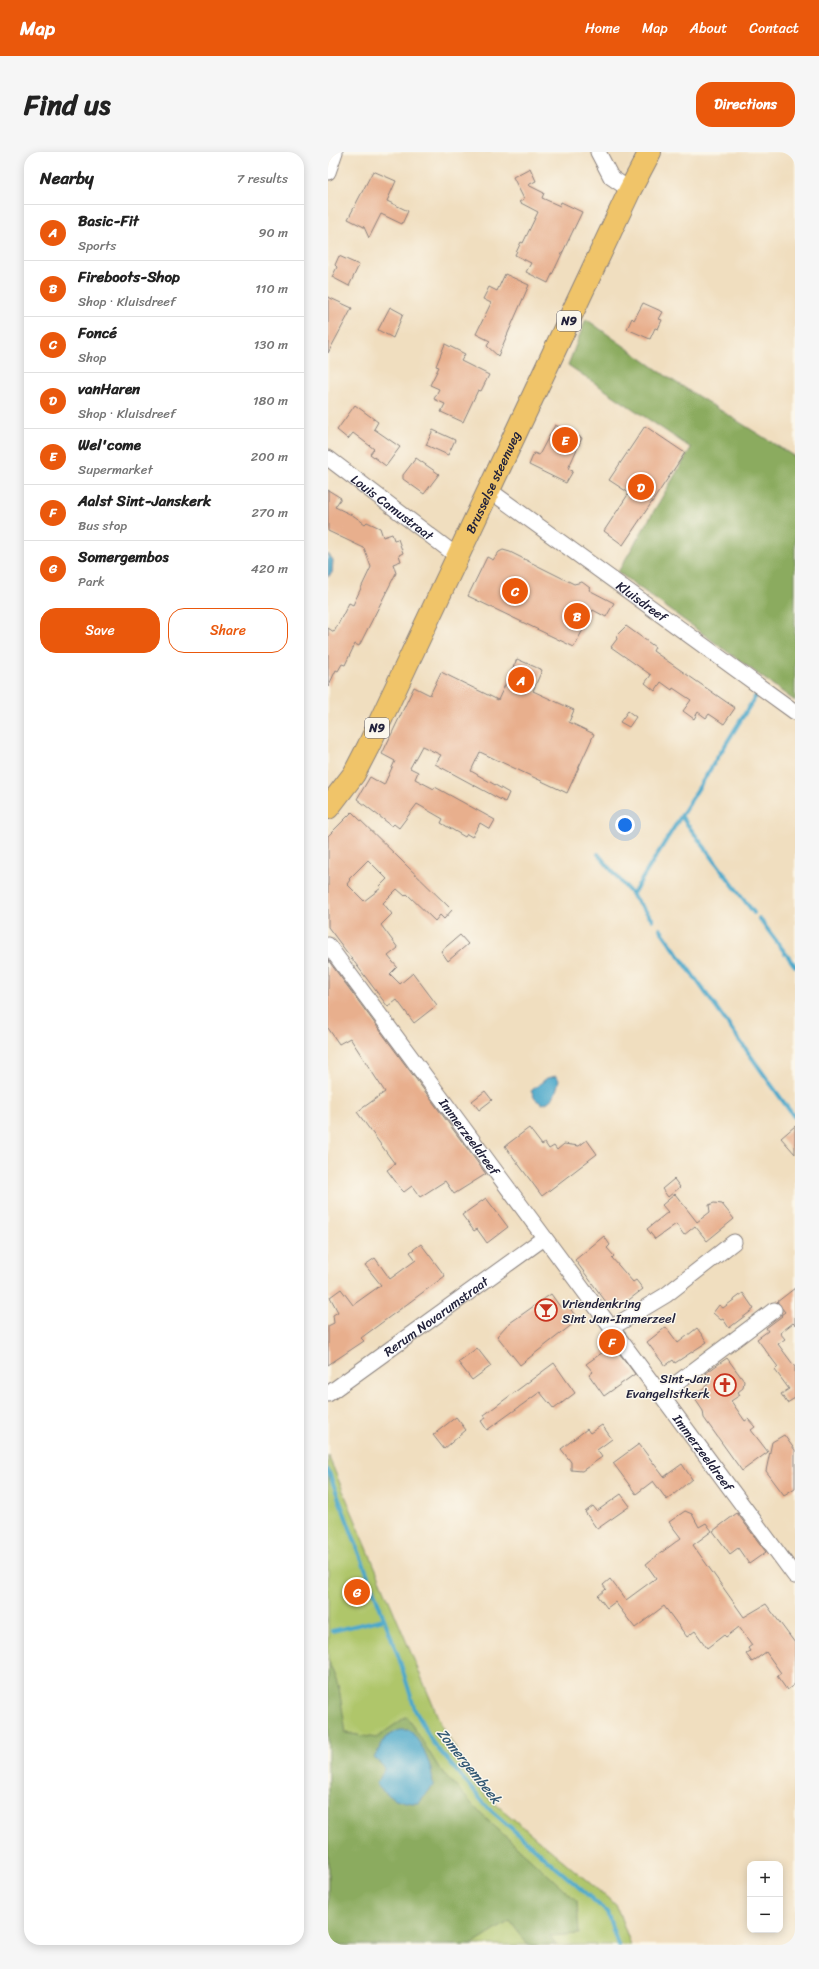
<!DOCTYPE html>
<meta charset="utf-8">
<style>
:root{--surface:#fff;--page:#f6f6f6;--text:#222;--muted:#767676;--line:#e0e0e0;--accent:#ea580c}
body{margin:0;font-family:Sriracha,sans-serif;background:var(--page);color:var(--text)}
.controls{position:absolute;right:12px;bottom:12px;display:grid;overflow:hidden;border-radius:8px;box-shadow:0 2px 10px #0003}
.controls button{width:36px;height:36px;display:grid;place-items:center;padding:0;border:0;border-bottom:1px solid var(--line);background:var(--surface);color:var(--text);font:20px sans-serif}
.you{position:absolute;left:297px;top:673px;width:14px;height:14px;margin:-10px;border:3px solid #fff;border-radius:50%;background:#1a73e8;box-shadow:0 0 0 6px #1a73e833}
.badge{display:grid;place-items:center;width:26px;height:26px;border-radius:50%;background:var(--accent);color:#fff;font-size:13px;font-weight:700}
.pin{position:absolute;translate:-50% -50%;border:2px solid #fff;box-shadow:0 1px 4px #0006}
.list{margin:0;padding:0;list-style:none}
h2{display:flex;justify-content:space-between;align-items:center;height:52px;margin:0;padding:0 16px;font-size:17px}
h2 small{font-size:13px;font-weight:400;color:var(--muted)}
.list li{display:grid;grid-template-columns:26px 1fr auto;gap:12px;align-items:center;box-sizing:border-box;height:56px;padding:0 16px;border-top:1px solid var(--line)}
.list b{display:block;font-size:15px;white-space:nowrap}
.list p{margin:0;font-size:13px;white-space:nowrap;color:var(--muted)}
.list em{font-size:13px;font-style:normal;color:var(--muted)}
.actions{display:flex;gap:8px;padding:12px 16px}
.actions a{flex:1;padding:9px 0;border:1px solid var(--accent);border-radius:16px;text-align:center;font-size:14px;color:var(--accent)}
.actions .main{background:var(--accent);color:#fff}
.map{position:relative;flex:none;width:467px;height:1793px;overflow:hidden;border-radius:16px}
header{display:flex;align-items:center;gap:24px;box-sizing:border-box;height:56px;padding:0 20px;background:var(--accent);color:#fff}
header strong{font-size:19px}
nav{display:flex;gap:22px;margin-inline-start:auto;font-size:14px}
.intro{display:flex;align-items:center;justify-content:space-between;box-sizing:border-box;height:96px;padding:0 24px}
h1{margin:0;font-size:28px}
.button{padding:10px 18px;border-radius:16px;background:var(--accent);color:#fff;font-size:14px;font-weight:700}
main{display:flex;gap:24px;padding:0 24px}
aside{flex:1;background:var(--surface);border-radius:16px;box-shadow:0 2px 10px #0003}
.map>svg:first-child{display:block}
.green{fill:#afc66b;stroke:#687453}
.forest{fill:#8bab5f;stroke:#56664d}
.water{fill:#4ba8ca;stroke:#366582}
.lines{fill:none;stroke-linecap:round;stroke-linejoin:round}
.stream{stroke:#4ba8ca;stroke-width:4}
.building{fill:#e8af8d;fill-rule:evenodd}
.street-casing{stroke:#89807d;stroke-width:17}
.primary-casing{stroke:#89807d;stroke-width:24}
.street{stroke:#fff;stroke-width:15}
.primary{stroke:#f0c469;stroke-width:22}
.labels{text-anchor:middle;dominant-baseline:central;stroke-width:3;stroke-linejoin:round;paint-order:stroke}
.shield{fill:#fbf7ec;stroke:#636270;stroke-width:1}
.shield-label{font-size:12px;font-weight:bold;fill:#22223b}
.street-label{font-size:13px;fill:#22223b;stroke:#fbf7ec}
.poi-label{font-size:13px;fill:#22223b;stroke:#fbf7ec;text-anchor:start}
.water-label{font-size:14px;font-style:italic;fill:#325874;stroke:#fbf7ec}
</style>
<header>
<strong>Map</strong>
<nav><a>Home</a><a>Map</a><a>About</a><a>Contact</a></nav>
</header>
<div class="intro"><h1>Find us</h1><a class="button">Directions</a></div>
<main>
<aside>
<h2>Nearby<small>7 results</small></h2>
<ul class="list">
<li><span class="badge">A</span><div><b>Basic-Fit</b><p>Sports</p></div><em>90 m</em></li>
<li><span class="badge">B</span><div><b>Fireboots-Shop</b><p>Shop · Kluisdreef</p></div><em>110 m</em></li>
<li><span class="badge">C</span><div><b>Foncé</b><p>Shop</p></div><em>130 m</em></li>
<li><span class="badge">D</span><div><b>vanHaren</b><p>Shop · Kluisdreef</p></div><em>180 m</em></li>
<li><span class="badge">E</span><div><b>Wel'come</b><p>Supermarket</p></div><em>200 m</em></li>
<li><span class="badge">F</span><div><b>Aalst Sint-Janskerk</b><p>Bus stop</p></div><em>270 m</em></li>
<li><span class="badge">G</span><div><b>Somergembos</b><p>Park</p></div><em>420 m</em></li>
</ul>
<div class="actions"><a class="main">Save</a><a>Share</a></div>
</aside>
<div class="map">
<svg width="467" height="1793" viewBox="0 0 467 1793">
<rect width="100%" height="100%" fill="#fbf7ec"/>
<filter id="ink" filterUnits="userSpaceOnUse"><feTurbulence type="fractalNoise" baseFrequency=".025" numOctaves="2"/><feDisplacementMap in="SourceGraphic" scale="8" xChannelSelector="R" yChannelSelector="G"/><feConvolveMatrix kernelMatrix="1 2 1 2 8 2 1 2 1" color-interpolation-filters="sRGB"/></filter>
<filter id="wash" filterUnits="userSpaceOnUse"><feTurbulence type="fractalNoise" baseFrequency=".012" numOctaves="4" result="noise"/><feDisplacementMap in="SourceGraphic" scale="16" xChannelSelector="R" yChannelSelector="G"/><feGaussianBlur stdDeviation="0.9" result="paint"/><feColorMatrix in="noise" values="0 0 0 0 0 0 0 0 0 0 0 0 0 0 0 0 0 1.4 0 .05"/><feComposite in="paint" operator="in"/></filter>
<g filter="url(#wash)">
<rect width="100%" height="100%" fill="#f0debf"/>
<path class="green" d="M0 1303 115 1577 158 1644 288 1753 303 1793H0Z"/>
<path class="forest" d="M258 167 341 226 467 305V549L290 420 363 296 240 213Z
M0 1507 11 1536 18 1581 48 1586 79 1564 111 1616 154 1663 249 1749 251 1782 222 1784 228 1793H200L182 1769 144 1793H0Z"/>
<path class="water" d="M0 402 5 408 4 421 0 425Z
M228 924 231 927C229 938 226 950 214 952L207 947 203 939 219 926Z
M71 1578H82C96 1595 104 1611 105 1634L91 1651C75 1652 58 1645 48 1632L57 1616 46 1606 57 1586Z"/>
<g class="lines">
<path class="stream" d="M353 664 426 761
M270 702 325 768
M304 743 429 542
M431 766 467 814
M332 777 467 966
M0 1318 71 1506 87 1558 105 1591 159 1655 279 1760 290 1793
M4 1479 56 1467"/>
</g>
<g id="blocks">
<path class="building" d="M202 16 208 29 200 33 216 41 214 46 232 54 233 50 254 60 220 131 198 120 203 111 187 103 193 90 195 91 210 60 191 50 196 47 185 25Z
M45 19 68 29 59 49 80 59 74 72 53 62 41 86 36 75 20 67Z
M11 104 31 113 21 134 4 125 9 115 7 113Z
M177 122 201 133 170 204 159 194 162 189 148 182 163 151 155 147 161 135 169 139Z
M0 145 24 156 0 201Z
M315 151 335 160 331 167 334 168 330 177 327 176 322 187 299 177 304 166 306 168Z
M62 155 75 162 65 186 50 178Z
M117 192 137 202 133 209 161 223 153 239 150 238 135 270 113 260 117 252 106 247 111 237 102 233 111 215 108 214Z
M27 253 50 270 46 277 72 295 58 314 42 302 46 297 25 281 20 287 9 278Z
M227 273 254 286 240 317 245 319 238 331 201 313 206 301 211 303Z
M317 274 357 301 295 393 276 379 301 341 281 328Z
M105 278 127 288 120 303 98 293Z
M88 306 111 322 96 342 75 327V323Z
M0 338 13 346 7 355 26 364 37 372 39 370 52 376 55 385 64 382 66 388 70 387 75 401 71 403 73 409 65 412 68 421 31 494 27 492 17 513 14 512 10 519 8 518 0 535V476L6 480 21 451 25 453 43 415 36 396 0 379Z
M175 398 182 400 246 432 254 430 262 436 261 438 286 451 278 465 265 458 246 495 140 444 159 405 165 408 171 400Z
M298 474 327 495 325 499 407 556 396 572 381 562 378 566 370 560 366 567 355 559 363 548 345 536 344 538 333 530 327 539 317 531 323 523 283 495 289 487 288 484Z
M189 507 214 518 205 539 246 558 241 570 266 582 239 641 152 600 143 619 181 641 177 650 107 612 113 603 94 594 82 616 90 620 87 627 106 637 107 635 167 668 162 677 152 671 144 685 139 682 137 685 113 671 115 667 89 652 71 676 66 672 64 674 29 647 42 625 56 633 67 609 54 602 86 535 102 543 113 520 170 548Z
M300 559 308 565 301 575 292 570Z
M24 660 124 758 116 767 112 763 107 769 79 742 77 744 69 737 55 751 64 762 53 773 70 796 60 804 69 815 62 822 72 832 85 821 109 853 86 871 69 848 60 855 0 775V684ZM40 708 59 727 52 734 53 736 36 749 19 732 22 728 21 727Z
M132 783 140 792 120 809 113 799Z
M0 808 158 1022 126 1042 117 1029 92 1045 84 1034 76 1040 73 1037 59 1018 67 1012 29 960 57 940 22 886 11 892 0 876Z
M157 939 164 948 151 958 144 949Z
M467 974V1002L453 986Z
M201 976 214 993 217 991 221 997 226 994 229 998 236 992 251 994 259 988 269 1002 214 1044 177 994Z
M346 1027 352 1035 340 1045 334 1037Z
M347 1042 369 1070 382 1060 381 1053 386 1051 394 1052 406 1067 379 1089 367 1074 356 1083 348 1072 327 1087 319 1077 340 1060 334 1053Z
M158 1046 180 1075 159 1091 149 1077 146 1079 134 1063Z
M276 1084 282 1093 279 1096 286 1104 284 1106 305 1130 308 1128 315 1137 293 1154 289 1148 281 1154 247 1108Z
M93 1092 117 1124 33 1186 36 1189 0 1213V1174L6 1171 5 1163 10 1160 2 1145 13 1137 25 1153 53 1133 37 1113 47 1106 62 1127 88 1108 82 1100Z
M467 1136V1173L465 1171 452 1181 457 1187 450 1192 467 1215V1246L459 1251 453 1242 461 1237 447 1218 450 1215 429 1187 440 1179 438 1176 454 1164 453 1163 457 1160 449 1150Z
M415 1141 426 1157 401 1176 395 1167 393 1168 385 1161 391 1153 395 1156Z
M223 1142 233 1156 239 1152 250 1168 192 1213 169 1184 179 1173Z
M338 1175 350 1191 369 1176 379 1190 347 1211 345 1208 337 1214 319 1190Z
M285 1193 307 1222 276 1244 261 1223 265 1220 258 1212Z
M149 1196 163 1214 144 1228 130 1210Z
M399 1206 416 1229 415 1236 410 1240 412 1243 403 1249 417 1269 420 1267 427 1275 423 1278 440 1300 414 1319 376 1266 375 1259 365 1244 383 1230 378 1221Z
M226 1211 247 1241 226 1257 212 1240 159 1278 153 1269 158 1266 156 1263Z
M128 1265 138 1278 116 1297 105 1283Z
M274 1273 284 1287 269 1298 274 1305 254 1319 243 1318V1310L233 1297 259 1277 262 1281Z
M456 1283 467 1298V1336L456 1343 438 1319 444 1290Z
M311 1292 336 1325 354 1312 364 1327 339 1348 325 1329 308 1342 285 1311Z
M293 1342 302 1354 269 1377 257 1360 265 1354 269 1359Z
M357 1359 364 1362 371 1375 378 1371 384 1379 365 1393 416 1465 438 1452 467 1491V1532L459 1538 449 1524 453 1521 438 1500 424 1510 418 1502 422 1499 420 1496 424 1493 411 1475 398 1485 396 1483 379 1496 367 1479 359 1485 336 1454 307 1476 287 1450 279 1456 270 1444 278 1437 275 1433 282 1427 298 1448 328 1426 318 1412 353 1386 341 1370Z
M409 1361 438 1400 421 1412 410 1396 402 1402 385 1379Z"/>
</g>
</g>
<g filter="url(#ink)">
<use href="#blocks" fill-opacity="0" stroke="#89807d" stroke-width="1"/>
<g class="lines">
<g class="street-casing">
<g id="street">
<path d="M270 0 283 25 302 38"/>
<path d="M0 20 7 0"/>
<path id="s1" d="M0 306 129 404"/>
<path id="s2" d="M161 338 467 560"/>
<path id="s3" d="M0 793 467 1424"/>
<path d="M283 1176 338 1143 406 1090"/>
<path id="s4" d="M0 1242 216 1086"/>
<path d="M333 1243 446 1158"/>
</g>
</g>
<g class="primary-casing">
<g id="primary">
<path id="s5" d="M0 656 26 622 40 595 302 38 322 0"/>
</g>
</g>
<use href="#street" class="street"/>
<use href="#primary" class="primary"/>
</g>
</g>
<defs>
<g id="bar-ring" transform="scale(1.15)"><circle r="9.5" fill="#fbf7ec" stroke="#c8321e" stroke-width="1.5"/><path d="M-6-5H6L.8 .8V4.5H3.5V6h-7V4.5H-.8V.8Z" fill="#c8321e"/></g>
<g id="church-ring" transform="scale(1.15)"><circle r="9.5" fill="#fbf7ec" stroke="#c8321e" stroke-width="1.5"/><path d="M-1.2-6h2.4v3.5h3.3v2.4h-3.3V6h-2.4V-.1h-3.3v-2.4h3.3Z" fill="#c8321e"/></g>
</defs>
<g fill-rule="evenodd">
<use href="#bar-ring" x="218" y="1158"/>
<use href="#church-ring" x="397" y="1233"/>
</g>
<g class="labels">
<g class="shield">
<rect x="229" y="159" width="24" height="20" rx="3"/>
<rect x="37" y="566" width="24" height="20" rx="3"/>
</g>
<g class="shield-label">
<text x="241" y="169">N9</text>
<text x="49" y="576">N9</text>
</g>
<g class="street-label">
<text stroke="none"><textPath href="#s5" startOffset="366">Brusselse steenweg</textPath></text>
<text stroke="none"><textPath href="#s1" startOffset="81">Louis Camustraat</textPath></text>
<text stroke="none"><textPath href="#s2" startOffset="189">Kluisdreef</textPath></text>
<text stroke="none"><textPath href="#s3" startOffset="238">Immerzeeldreef</textPath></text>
<text stroke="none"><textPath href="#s4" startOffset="133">Rerum Novarumstraat</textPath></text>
<text stroke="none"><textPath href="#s3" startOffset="631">Immerzeeldreef</textPath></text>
</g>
<g class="poi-label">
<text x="234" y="1151">Vriendenkring<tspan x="234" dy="15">Sint Jan-Immerzeel</tspan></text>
<text x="382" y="1226" text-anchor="end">Sint-Jan<tspan x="382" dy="15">Evangelistkerk</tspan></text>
</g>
<g class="water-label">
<text transform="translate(141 1614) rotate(51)">Zomergembeek</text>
</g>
</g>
</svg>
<div class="controls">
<button>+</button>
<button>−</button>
</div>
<div class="you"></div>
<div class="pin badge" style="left:193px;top:528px">A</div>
<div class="pin badge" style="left:249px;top:464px">B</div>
<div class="pin badge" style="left:187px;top:439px">C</div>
<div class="pin badge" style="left:313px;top:335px">D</div>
<div class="pin badge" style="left:237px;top:288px">E</div>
<div class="pin badge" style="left:284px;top:1190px">F</div>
<div class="pin badge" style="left:29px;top:1440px">G</div>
</div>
</main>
